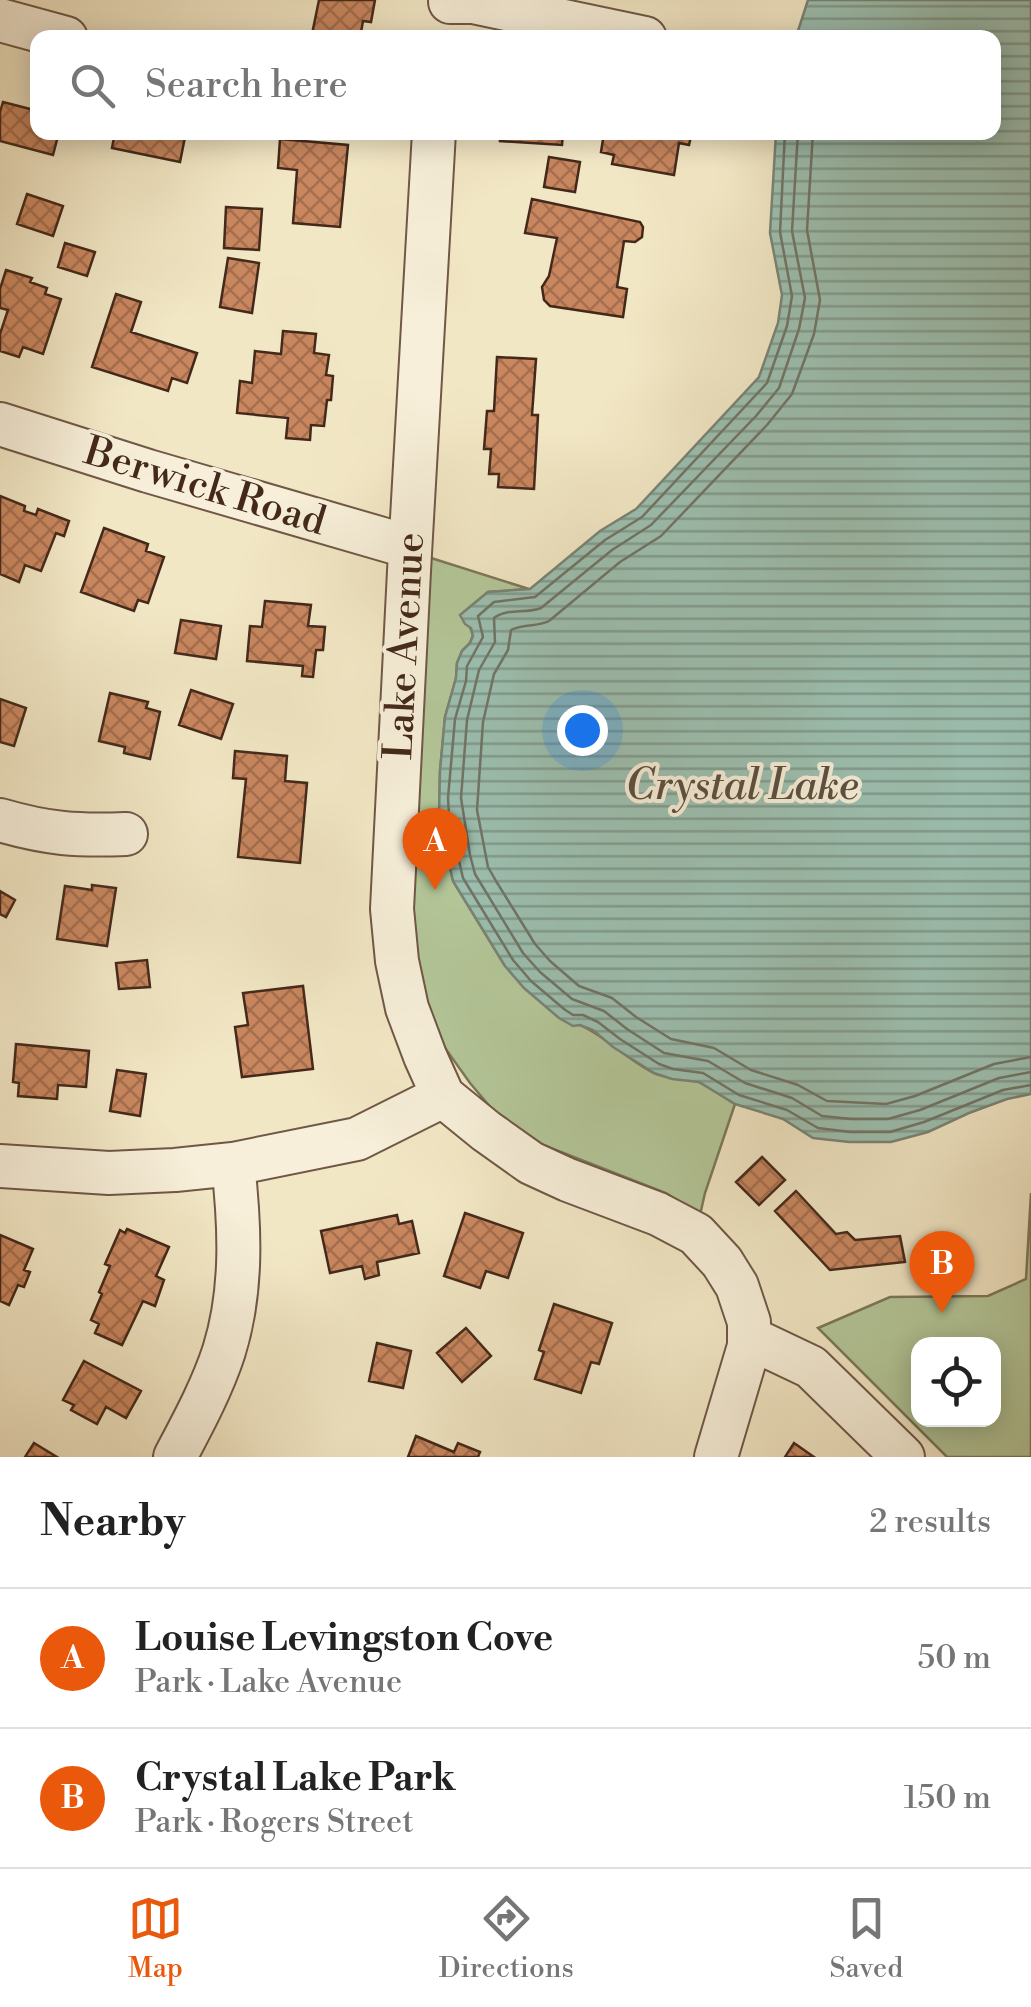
<!DOCTYPE html>
<meta charset="utf-8">
<style>
:root{--surface:#fff;--page:#f2f2f2;--text:#222;--muted:#767676;--line:#e0e0e0;--accent:#ea580c}
body{margin:0;font-family:"Libre Bodoni",serif;background:var(--page);color:var(--text)}
.controls{position:absolute;right:30px;bottom:30px;display:grid;overflow:hidden;border-radius:20px;box-shadow:0 5px 25px #0003}
.controls button{width:90px;height:90px;display:grid;place-items:center;padding:0;border:0;border-bottom:2px solid var(--line);background:var(--surface);color:var(--text);font:50px sans-serif}
.you{position:absolute;left:582px;top:730px;width:35px;height:35px;margin:-25px;border:8px solid #fff;border-radius:50%;background:#1a73e8;box-shadow:0 0 0 15px #1a73e833}
.badge{display:grid;place-items:center;width:65px;height:65px;border-radius:50%;background:var(--accent);color:#fff;font-size:32px;font-weight:700}
.pin{position:absolute;translate:-50% -82px;filter:drop-shadow(0 2px 5px #0008)}
.pin::after{content:'';position:absolute;top:52px;width:35px;height:30px;background:inherit;clip-path:polygon(0 0,100% 0,50% 100%)}
.list{margin:0;padding:0;list-style:none}
h2{display:flex;justify-content:space-between;align-items:center;height:130px;margin:0;padding:0 40px;font-size:42px}
h2 small{font-size:32px;font-weight:400;color:var(--muted)}
.list li{display:grid;grid-template-columns:65px 1fr auto;gap:30px;align-items:center;box-sizing:border-box;height:140px;padding:0 40px;border-top:2px solid var(--line)}
.list b{display:block;font-size:38px;white-space:nowrap}
.list p{margin:0;font-size:32px;white-space:nowrap;color:var(--muted)}
.list em{font-size:32px;font-style:normal;color:var(--muted)}
.icon{flex:none;width:55px;height:55px;fill:none;stroke:currentColor;stroke-width:2;stroke-linecap:round;stroke-linejoin:round}
.map{position:relative;flex:none;width:1031px;height:1457px;overflow:hidden}
.search{position:absolute;background:var(--surface);box-shadow:0 5px 25px #0003;left:30px;right:30px;top:30px;height:110px;display:flex;align-items:center;gap:25px;box-sizing:border-box;padding:0 35px;border-radius:20px;color:var(--muted);font-size:38px}
.sheet{height:410px;background:var(--surface)}
nav{display:flex;justify-content:space-around;align-items:center;box-sizing:border-box;height:140px;border-top:2px solid var(--line);background:var(--surface);font-size:28px;color:var(--muted)}
nav a{display:grid;justify-items:center;gap:5px}
nav .on{color:var(--accent)}
.map>svg:first-child{display:block}
.green{fill:#b4c799;stroke:#7c785a;stroke-width:2.5;fill-rule:evenodd}
.water{fill:url(#water-rules);stroke:#798475;stroke-width:2.5}
.lines{fill:none;stroke-linecap:round;stroke-linejoin:round}
.shore{stroke:#707466;stroke-width:2.5}
.building{fill:url(#building-cross-hatch);stroke:#44291b;stroke-width:2.5}
.minor-casing{stroke:#705846;stroke-width:46}
.minor{stroke:#f7efd9;stroke-width:42}
.labels{text-anchor:middle;dominant-baseline:central;stroke-width:8;stroke-linejoin:round;paint-order:stroke}
.street-label{font-size:40px;fill:#44291b;stroke:#f7efd9}
.water-label{font-size:42px;font-style:italic;fill:#5a4f40;stroke:#f7efd9}
</style>
<div class="map">
<svg width="1031" height="1457" viewBox="0 0 1031 1457">
<defs>
<pattern id="water-rules" width="6" height="5" patternUnits="userSpaceOnUse" patternTransform="scale(2.5)"><rect width="6" height="5" fill="#9cc0b1"/><path d="M0 2.5h6" fill="none" stroke="#819c8f"/></pattern>
<pattern id="building-cross-hatch" width="8" height="8" patternUnits="userSpaceOnUse" patternTransform="scale(2.5)"><rect width="8" height="8" fill="#c9875f"/><path d="M0 0l8 8M0 8l8-8" fill="none" stroke="#a56e4e"/></pattern>
</defs>
<rect width="100%" height="100%" fill="#f2e7c5"/>
<filter id="stains"><feTurbulence type="fractalNoise" baseFrequency=".002" numOctaves="4"/><feColorMatrix values="0 0 0 0 .2 0 0 0 0 .09 0 0 0 0 .02 0 0 0 .5 -.17"/></filter>
<radialGradient id="worn" r=".72"><stop offset=".6" stop-color="#630" stop-opacity="0"/><stop offset="1" stop-color="#630" stop-opacity=".3"/></radialGradient>
<path class="green" d="M428 557 529 589 488 592 464 612 473 635 470 643 462 651 457 663 456 678 445 717 440 771 439 816 453 881 505 966 580 1025C606 1036 627 1060 654 1073 669 1080 686 1076 701 1083 712 1088 724 1097 735 1104L705 1193 700 1215 666 1193 538 1143 492 1109 470 1083 445 1048 427 1001 417 953 411 907Z
M1031 1193V1457H947L818 1328 890 1297 988 1296 1026 1279ZM918 1344H994V1420H918Z"/>
<path class="water" d="M808 0H1031V1094L1007 1099 969 1113 928 1132 891 1142H849L813 1138 783 1119 735 1104 699 1082 672 1079 654 1073 613 1047 593 1030 580 1025 573 1026 559 1018 524 988 505 966 453 881 439 816 440 771 445 717 456 678 457 663 462 651 470 643 473 636 471 628 465 624 460 615 488 592 530 589 600 531 636 509 759 377 778 323 782 295 770 233 776 133 994 132V38L796 37Z"/>
<g class="lines">
<path class="shore" d="M785 132 780 232 792 296 787 326 767 383 642 517 605 540 535 597 494 602 478 616 483 637 467 666 466 681 455 719 448 798 449 815 458 857 463 878 513 960 531 981 564 1009 573 1015H583L598 1022 620 1039 659 1064 673 1069 703 1073 739 1095 787 1110 818 1128 850 1132H890L924 1122 1003 1090 1031 1085
M798 132 792 231 805 298 799 329 779 388 756 416 651 525 612 550 541 608C526 614 506 608 494 618L495 642 479 670 467 720 461 798 470 855 475 874 523 953 540 972 572 999 604 1011 627 1029 664 1053 708 1061 745 1083 792 1098 822 1116 851 1119H888L920 1110 999 1078 1031 1072
M813 132 807 230 820 300 814 334 792 394 767 425 661 536 620 562 549 621C537 627 522 624 511 630L508 650 494 674 483 722 477 810 488 867 496 881 535 944 550 961 579 986 612 998 636 1017 671 1039 714 1048 751 1070 798 1085 827 1101 886 1104 915 1096 994 1064 1031 1057"/>
</g>
<path class="building" d="M319 0H375L371 22 363 21 360 38H330L312 34Z
M3 102 38 111V132H59L53 155 0 141V112Z
M115 132H186L180 162 112 148Z
M501 132H563L562 145 500 141Z
M621 132H692L689 145 679 143 674 175 612 164 614 155 601 152 604 133 621 136Z
M280 139 348 145 340 227 293 223 297 170 278 168Z
M549 157 580 162 575 192 544 187Z
M27 194 63 206 53 236 17 224Z
M532 199 640 222 643 227 642 237 635 242 624 241 617 287 627 289 623 317 550 306 544 300 542 287 549 276 557 238 525 233Z
M226 207 262 209 259 250 224 248Z
M65 243 95 252 87 276 58 267Z
M228 258 259 263 252 313 220 307Z
M6 270 32 278 30 282 47 288 45 294 61 299 43 354 23 347 19 357 0 351V334L8 310 0 308V289Z
M116 294 141 302 131 332 197 353 187 383 172 378 168 391 92 367Z
M283 331 316 334 314 353 329 355 326 375 333 376 331 400H327L324 426 311 425 310 440 286 438 288 418 237 413 240 381 252 383 255 351 281 354Z
M497 357 536 359 532 415H538L534 489 498 487 499 474H489L491 449H484L487 411H494Z
M0 496 25 506 24 511 36 515 38 509 69 521 64 536 56 533 41 571 25 565 19 582 0 574Z
M104 528 148 544 146 551 164 557 148 603 138 600 134 611 81 592Z
M265 601 311 605 308 626 325 627 323 650H316L313 677 302 676 303 666 247 661 250 626 262 627Z
M181 620 221 626 216 659 175 653Z
M191 690 233 704 221 739 179 725Z
M110 693 148 702 146 708 160 712 150 759 124 753 125 747 99 741Z
M0 699 26 708 14 746 0 742Z
M235 751 287 756 285 781 307 783 300 863 238 857 246 779 233 778Z
M92 885 116 888 107 946 57 939 65 886 92 890Z
M0 891 15 900 6 917 0 914Z
M147 960 150 987 119 989 116 963Z
M303 986 313 1069 242 1077 235 1027 248 1025 243 993Z
M16 1044 89 1051 86 1087 58 1085 57 1099 18 1096 19 1083 13 1082Z
M117 1070 146 1074 140 1116 110 1111Z
M762 1157 785 1180 759 1205 736 1182Z
M796 1191 836 1234 847 1232 855 1240 900 1236 905 1262 830 1270 775 1211Z
M465 1213 523 1233 508 1278 486 1271 480 1288 444 1276Z
M397 1215 399 1224 412 1221 419 1253 377 1262 379 1275 365 1279 362 1266 330 1273 321 1231Z
M127 1229 169 1247 156 1276 164 1280 155 1306 143 1301 122 1345 95 1333 99 1324 91 1320 102 1294 99 1292 110 1266 105 1264 120 1230 125 1233Z
M0 1235 33 1249 24 1270 30 1272 24 1287 18 1285 9 1305 0 1301Z
M554 1304 612 1323 599 1364 591 1362 581 1393 535 1379 544 1352 539 1350Z
M466 1328 491 1356 462 1382 437 1353Z
M377 1343 411 1351 403 1388 369 1381Z
M84 1361 141 1391 126 1418 106 1407 97 1424 71 1410 74 1405 63 1400Z
M416 1436 454 1452 458 1443 480 1452 478 1457H408Z
M34 1443 57 1457H25Z
M794 1443 814 1457H785Z"/>
<g class="lines">
<g class="minor-casing">
<path id="minor" d="M450 2H473L645 38
M0 20 66 38
M434 132 409 571 392 909 397 961 407 1008 425 1056 443 1096 486 1131 531 1163 568 1180 658 1214 696 1234 722 1262 737 1286 749 1322V1346L716 1457
M0 424 148 471 410 547
M0 820C48 834 77 836 126 834
M0 1166 109 1173 175 1170 233 1164 357 1139 443 1096
M750 1338 811 1367 903 1457
M175 1457C193 1423 212 1388 224 1351 243 1290 240 1226 233 1164"/>
</g>
<use href="#minor" class="minor"/>
</g>
<g class="labels">
<g class="street-label">
<text transform="translate(205 487) rotate(17)">Berwick Road</text>
<text transform="translate(405 646) rotate(-87)">Lake Avenue</text>
</g>
<g class="water-label">
<text x="742" y="786">Crystal Lake</text>
</g>
</g>
<rect width="100%" height="100%" filter="url(#stains)"/>
<rect width="100%" height="100%" fill="url(#worn)"/>
</svg>
<div class="controls">
<button><svg class="icon" aria-label="locate" viewBox="0 0 24 24"><circle cx="12" cy="12" r="6"/><path d="M12 2v4M12 18v4M2 12h4M18 12h4"/></svg></button>
</div>
<div class="you"></div>
<div class="pin badge" style="left:435px;top:890px">A</div>
<div class="pin badge" style="left:942px;top:1313px">B</div>
<div class="search"><svg class="icon" aria-label="search" viewBox="0 0 24 24"><circle cx="10" cy="10" r="6"/><path d="M15 15l6 6"/></svg>Search here</div>
</div>
<section class="sheet">
<h2>Nearby<small>2 results</small></h2>
<ul class="list">
<li><span class="badge">A</span><div><b>Louise Levingston Cove</b><p>Park · Lake Avenue</p></div><em>50 m</em></li>
<li><span class="badge">B</span><div><b>Crystal Lake Park</b><p>Park · Rogers Street</p></div><em>150 m</em></li>
</ul>
</section>
<nav>
<a class="on"><svg class="icon" aria-label="map" viewBox="0 0 24 24"><path d="M3 6l6-2 6 2 6-2v14l-6 2-6-2-6 2zM9 4v14M15 6v14"/></svg>Map</a>
<a><svg class="icon" aria-label="directions" viewBox="0 0 24 24"><path d="M12 3l9 9-9 9-9-9zM9 14v-3h6M13 9l2 2-2 2"/></svg>Directions</a>
<a><svg class="icon" aria-label="saved" viewBox="0 0 24 24"><path d="M7 4h10v16l-5-4-5 4z"/></svg>Saved</a>
</nav>
